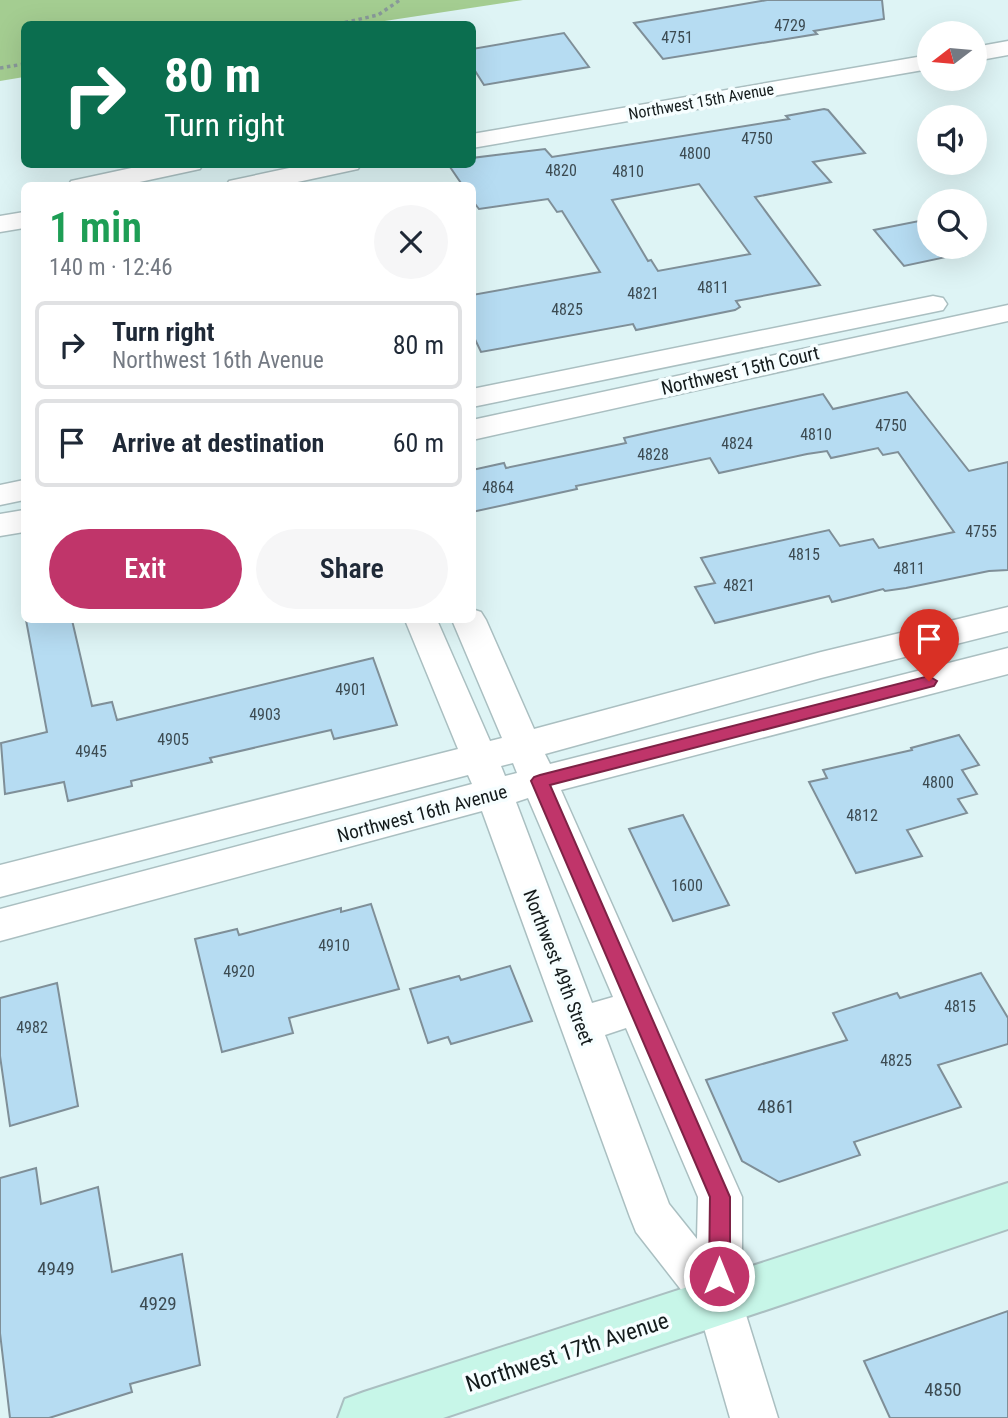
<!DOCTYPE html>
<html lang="en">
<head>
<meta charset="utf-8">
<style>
  body { margin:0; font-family:"Roboto Condensed",sans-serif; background:#f6f6f7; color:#1f2937; height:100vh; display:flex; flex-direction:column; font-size:26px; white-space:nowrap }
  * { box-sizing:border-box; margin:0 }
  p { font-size:23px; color:#747a83 }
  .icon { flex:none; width:38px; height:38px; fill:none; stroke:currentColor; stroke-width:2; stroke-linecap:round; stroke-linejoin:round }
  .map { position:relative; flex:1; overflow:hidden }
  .drawer { position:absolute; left:21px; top:182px; width:455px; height:441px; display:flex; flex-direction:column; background:#fff; border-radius:10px; box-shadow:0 7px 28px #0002 }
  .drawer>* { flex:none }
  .guide { position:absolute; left:21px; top:21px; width:455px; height:147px; border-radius:10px; box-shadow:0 7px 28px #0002; background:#0b6e4f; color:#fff; overflow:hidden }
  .needle { width:46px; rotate:254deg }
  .tools { position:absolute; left:917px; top:21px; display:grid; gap:14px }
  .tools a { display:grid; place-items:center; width:70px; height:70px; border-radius:50%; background:#fff; box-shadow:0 7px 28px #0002; font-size:35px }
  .pin { position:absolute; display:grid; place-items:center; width:60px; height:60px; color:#fff; margin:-72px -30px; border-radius:50% 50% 50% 0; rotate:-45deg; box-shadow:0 0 7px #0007 }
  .pin .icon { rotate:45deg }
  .me { position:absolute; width:77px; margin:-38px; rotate:0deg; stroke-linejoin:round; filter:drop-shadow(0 0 5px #0008) }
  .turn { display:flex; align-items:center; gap:24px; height:147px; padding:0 28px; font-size:32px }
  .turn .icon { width:91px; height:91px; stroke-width:2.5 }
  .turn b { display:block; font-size:49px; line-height:60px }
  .round { display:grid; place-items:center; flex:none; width:74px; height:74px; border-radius:37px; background:#f6f6f7 }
  .head { display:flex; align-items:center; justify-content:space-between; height:119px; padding:0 28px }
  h1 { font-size:42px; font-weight:600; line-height:52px; color:#1e9e55 }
  .action { display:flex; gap:14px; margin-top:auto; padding:14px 28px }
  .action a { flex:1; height:80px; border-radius:42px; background:#c0356a; color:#fff; font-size:28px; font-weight:600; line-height:80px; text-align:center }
  .action a+a { background:#f6f6f7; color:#1f2937 }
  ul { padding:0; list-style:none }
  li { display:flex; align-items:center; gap:21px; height:88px; margin:0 14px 10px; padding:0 14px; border:4px solid #e0e1e3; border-radius:10px }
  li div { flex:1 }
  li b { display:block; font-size:26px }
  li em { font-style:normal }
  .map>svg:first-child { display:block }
</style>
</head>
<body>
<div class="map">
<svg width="1008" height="1418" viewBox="0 0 1008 1418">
  <rect width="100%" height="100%" fill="#def4f5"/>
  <polygon fill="#a4cd91" points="0,0 523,0 365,24 24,24 24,77 0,81"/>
  <g fill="#b6dcf2" stroke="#7f8f98" stroke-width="2" fill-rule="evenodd">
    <polygon points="767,0 882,0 884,19 814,31 817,34 663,59 634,23"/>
    <polygon points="564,33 589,67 484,85 472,66 472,49"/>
    <path d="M824,109L828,110L865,153L813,162L831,182L755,197L820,285L736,301L740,307L735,310L636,330L633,324L481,352L472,333V295L600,272L562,211L557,212L548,199L479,209L472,200V186H463L448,164H472V158L545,149L552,157L789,119L786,116ZM699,184L750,254L658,271L651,260L648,261L612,200Z"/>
    <polygon points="919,221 929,232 929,247 943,247 951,256 904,266 874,230"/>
    <polygon points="907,392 969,471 1008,462 1008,570 989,571 906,588 885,591 883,589 832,602 829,596 715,623 695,587 715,583 701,558 829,530 840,546 873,539 879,548 954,532 898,452 883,455 878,448 831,458 827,451 807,454 719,473 710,458 576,486 577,489 472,512 472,470 504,463 506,468 626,443 624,438 823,394 833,409"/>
    <polygon points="26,620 72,620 92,706 112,702 117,720 373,658 397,725 334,739 331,730 210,758 212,762 131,781 132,786 68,801 64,782 5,794 1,743 47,732"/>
    <polygon points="959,735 979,765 962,770 977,794 958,799 967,813 907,830 922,856 856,873 809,782 827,778 823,770 912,750 911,748"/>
    <polygon points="683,815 729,905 673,921 629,829"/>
    <polygon points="371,904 399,989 289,1018 293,1033 222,1052 195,939 237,929 239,935 341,908 341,912"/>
    <polygon points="510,966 532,1021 451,1044 448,1037 428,1043 410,989 459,976 461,980"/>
    <polygon points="981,973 1008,1018 1008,1044 938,1065 961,1107 854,1142 860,1155 779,1182 742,1161 706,1080 847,1040 833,1013 897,993 900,998"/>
    <polygon points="57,983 78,1106 10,1126 0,1056 0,998"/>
    <polygon points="36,1168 41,1204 98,1187 112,1272 182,1254 200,1365 130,1384 132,1392 49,1418 10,1418 0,1333 0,1178"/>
    <polygon points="1008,1311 1008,1418 890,1418 864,1361"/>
  </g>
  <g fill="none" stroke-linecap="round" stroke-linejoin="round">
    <defs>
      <g id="street">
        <polygon points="1008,41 1008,55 975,61 975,47"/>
        <polygon points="929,55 929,69 472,148 472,134"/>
        <polygon points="150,164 203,164 200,169 121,186 68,186 71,181"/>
        <polygon points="308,164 361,164 358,169 279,186 226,186 229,181"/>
        <polygon points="24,212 24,228 0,232 0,216"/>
        <polygon points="933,296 943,298 947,304 943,310 472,407 472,389"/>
        <polygon points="1008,305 1008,321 472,440 472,420"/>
        <polygon points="24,480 24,500 0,505 0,485"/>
        <polygon points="24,510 24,532 0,536 0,514"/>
        <path d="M1008,607V631L821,678L545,754L550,764L1008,648V674L561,790L742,1197V1302L778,1418H730L700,1314L636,1232L630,1217L482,811L0,941V909L472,784L468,775L0,897V865L458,749L405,620H437L490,741L502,738L452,620H472V609L481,612L486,620L534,729L821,652ZM513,763L517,773L505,776L501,766ZM528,798L613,997L592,1003L516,802ZM626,1028L698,1197L697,1239L669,1204L605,1035Z"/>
      </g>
      <polygon id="secondary" points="1008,1183 1008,1229 443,1418 338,1418 345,1399 364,1392"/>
    </defs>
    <use href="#street" stroke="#aabfc1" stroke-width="3"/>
    <use href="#secondary" stroke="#aabfc1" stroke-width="4"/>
    <g stroke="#89999a" stroke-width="3.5" stroke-dasharray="3.5 3.5" stroke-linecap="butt">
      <polyline points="338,24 378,15 400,0"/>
      <polyline points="0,68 24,64"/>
    </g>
    <use href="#street" fill="#fff" fill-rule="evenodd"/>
    <use href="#secondary" fill="#c7f6e8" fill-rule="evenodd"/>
  </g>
  <polygon fill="#c0356a" stroke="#7d2245" stroke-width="2" points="929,676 937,681 934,686 550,785 730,1197 730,1276 727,1283 719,1286 712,1283 709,1276 710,1197 531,781 534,777 540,775"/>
  <g text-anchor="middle" stroke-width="7" stroke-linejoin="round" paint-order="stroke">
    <g font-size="16" fill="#3c4b52">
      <text x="790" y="31">4729</text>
      <text x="677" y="43">4751</text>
      <text x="757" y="144">4750</text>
      <text x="695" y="159">4800</text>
      <text x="561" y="176">4820</text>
      <text x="628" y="177">4810</text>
      <text x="713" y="293">4811</text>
      <text x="643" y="299">4821</text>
      <text x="567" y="315">4825</text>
      <text x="891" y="431">4750</text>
      <text x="816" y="440">4810</text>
      <text x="737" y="449">4824</text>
      <text x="653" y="460">4828</text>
      <text x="498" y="493">4864</text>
      <text x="981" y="537">4755</text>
      <text x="804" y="560">4815</text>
      <text x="909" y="574">4811</text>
      <text x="739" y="591">4821</text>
      <text x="351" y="695">4901</text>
      <text x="265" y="720">4903</text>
      <text x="173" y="745">4905</text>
      <text x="91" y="757">4945</text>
      <text x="938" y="788">4800</text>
      <text x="862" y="821">4812</text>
      <text x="687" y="891">1600</text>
      <text x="334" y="951">4910</text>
      <text x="239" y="977">4920</text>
      <text x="960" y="1012">4815</text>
      <text x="32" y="1033">4982</text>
      <text x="896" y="1066">4825</text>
    </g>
    <g font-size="16" fill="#141b1c" stroke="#f6feff">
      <text transform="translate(701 101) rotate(-10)" y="6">Northwest 15th Avenue</text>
    </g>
    <g font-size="19" fill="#141b1c" stroke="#f6feff">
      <text transform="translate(740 370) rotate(-13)" y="7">Northwest 15th Court</text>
      <text transform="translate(422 813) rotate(-15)" y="7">Northwest 16th Avenue</text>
      <text transform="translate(559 967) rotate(69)" y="7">Northwest 49th Street</text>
    </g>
    <g font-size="19" fill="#3c4b52">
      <text x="776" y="1113">4861</text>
      <text x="56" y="1275">4949</text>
      <text x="158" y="1310">4929</text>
      <text x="943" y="1396">4850</text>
    </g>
    <g font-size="23" fill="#141b1c" stroke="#f6feff">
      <text transform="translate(567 1352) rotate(-18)" y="8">Northwest 17th Avenue</text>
    </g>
  </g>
</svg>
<div class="tools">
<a><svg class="needle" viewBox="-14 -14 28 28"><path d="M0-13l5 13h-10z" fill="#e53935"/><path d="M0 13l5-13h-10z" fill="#747a83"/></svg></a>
<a><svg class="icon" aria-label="sound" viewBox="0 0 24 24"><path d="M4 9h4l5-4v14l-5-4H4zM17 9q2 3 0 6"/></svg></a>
<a><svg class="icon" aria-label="search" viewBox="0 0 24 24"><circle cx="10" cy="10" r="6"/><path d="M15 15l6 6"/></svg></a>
</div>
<div class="pin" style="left:929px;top:681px;background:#d93025"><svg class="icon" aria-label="arrive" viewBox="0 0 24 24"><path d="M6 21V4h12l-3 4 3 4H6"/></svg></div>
<svg class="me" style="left:719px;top:1276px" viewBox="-20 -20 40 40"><circle r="17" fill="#c0356a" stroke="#fff" stroke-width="3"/><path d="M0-11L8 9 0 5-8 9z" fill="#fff"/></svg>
<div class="guide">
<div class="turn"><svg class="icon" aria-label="right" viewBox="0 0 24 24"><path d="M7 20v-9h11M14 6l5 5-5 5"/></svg><div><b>80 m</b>Turn right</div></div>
</div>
<section class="drawer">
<div class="head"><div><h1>1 min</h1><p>140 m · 12:46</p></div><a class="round"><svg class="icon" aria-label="close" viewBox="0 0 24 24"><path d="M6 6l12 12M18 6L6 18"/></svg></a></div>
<ul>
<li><svg class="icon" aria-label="right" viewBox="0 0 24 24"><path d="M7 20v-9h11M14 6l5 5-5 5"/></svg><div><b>Turn right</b><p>Northwest 16th Avenue</p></div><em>80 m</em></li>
<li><svg class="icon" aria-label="arrive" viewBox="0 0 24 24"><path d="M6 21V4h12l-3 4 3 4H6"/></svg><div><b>Arrive at destination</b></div><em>60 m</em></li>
</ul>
<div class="action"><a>Exit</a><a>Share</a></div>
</section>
</div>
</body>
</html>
